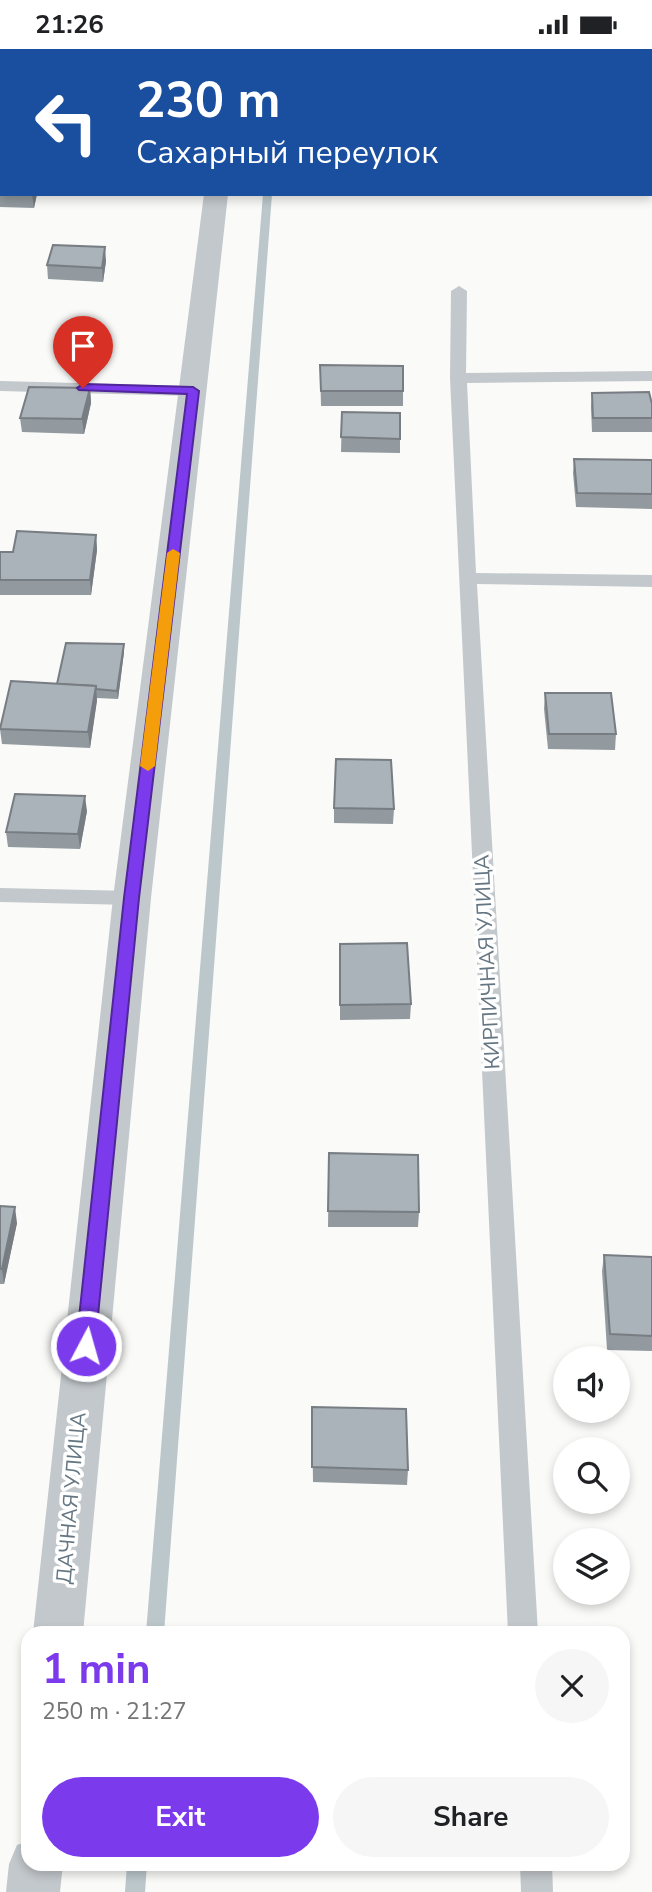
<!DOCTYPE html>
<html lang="en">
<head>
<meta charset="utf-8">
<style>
  body { margin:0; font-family:"Nunito Sans",sans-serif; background:#f6f6f6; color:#202124; height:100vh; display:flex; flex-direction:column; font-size:26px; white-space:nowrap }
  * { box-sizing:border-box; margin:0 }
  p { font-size:23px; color:#757577 }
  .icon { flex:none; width:38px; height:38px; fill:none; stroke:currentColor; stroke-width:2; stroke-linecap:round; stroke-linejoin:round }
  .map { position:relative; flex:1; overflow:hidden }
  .details { position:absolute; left:21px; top:1577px; width:609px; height:245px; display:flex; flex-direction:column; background:#fff; border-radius:21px; box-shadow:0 4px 10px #0003 }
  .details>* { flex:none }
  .hud { position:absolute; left:0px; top:0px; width:653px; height:147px; box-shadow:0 4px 10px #0003; background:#1a4fa0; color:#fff; overflow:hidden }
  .controls { position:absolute; left:553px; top:1297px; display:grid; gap:14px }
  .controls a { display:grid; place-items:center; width:77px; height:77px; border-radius:50%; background:#fff; box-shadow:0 4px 10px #0003; font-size:35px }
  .pin { position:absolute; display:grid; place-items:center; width:60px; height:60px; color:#fff; margin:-72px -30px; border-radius:50% 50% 50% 0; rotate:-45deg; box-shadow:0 0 7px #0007 }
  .pin .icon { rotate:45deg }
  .me { position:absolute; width:77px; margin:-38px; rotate:6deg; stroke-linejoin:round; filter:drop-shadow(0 0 5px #0008) }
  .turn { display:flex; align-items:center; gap:24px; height:147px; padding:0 21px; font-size:32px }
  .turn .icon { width:91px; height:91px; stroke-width:2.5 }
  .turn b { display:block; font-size:49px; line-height:60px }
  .round { display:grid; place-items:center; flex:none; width:74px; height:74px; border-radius:37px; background:#f6f6f6 }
  .overview { display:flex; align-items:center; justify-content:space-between; height:119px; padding:0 21px }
  h1 { font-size:42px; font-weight:700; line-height:52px; color:#7c3aed }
  .action { display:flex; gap:14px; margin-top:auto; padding:14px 21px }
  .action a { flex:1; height:80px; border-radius:42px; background:#7c3aed; color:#fff; font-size:28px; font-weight:700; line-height:80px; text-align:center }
  .action a+a { background:#f6f6f6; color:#202124 }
  .status { display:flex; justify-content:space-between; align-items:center; height:49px; padding:0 35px; background:#fff; direction:ltr }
  .status svg { height:19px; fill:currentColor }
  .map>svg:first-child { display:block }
</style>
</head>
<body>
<div class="status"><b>21:26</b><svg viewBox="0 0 49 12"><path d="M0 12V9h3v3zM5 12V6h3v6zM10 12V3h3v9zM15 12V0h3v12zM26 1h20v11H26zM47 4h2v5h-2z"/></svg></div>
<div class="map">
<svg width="652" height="1843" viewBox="0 0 652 1843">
  <rect width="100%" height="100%" fill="#fafaf8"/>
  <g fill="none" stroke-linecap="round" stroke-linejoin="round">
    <g fill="#bbc7cb" fill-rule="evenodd">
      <rect x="276" y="0" width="8" height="2"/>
      <rect x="651" y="100" width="1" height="6"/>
      <polygon points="263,145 272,145 164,1584 146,1584"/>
      <polygon points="127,1815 147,1815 145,1843 125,1843"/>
    </g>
    <g fill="#c3c8cc" fill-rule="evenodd">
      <rect x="21" y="0" width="14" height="2"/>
      <rect x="0" y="95" width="2" height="8"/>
      <polygon points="459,237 467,242 466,324 652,322 652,332 467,334 476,524 652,526 652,538 477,535 538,1584 508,1584 450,329 451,242"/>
      <polygon points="0,332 193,337 201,342 193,347 0,342"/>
      <polygon points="0,839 132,842 140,844 143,849 140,854 132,856 0,853"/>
      <polygon points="520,1815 552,1815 553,1843 521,1843"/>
    </g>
    <g fill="#c3c8cc" fill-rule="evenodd">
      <rect x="223" y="0" width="22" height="2"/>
      <polygon points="204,145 228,145 151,849 83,1584 33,1584 113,849"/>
      <polygon points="28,1792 28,1815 63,1815 60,1843 6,1843 9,1815 17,1796"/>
    </g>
  </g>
  <g fill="#929a9f">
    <polygon points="0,124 37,145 34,159 0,158"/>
    <polygon points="106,212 103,233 48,230 47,216"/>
    <polygon points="320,316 403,342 403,357 321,357"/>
    <polygon points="90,339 91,354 84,385 22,383 20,369"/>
    <polygon points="592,344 652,355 652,383 592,383 591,358"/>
    <polygon points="342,363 400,364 400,404 341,403"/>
    <polygon points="574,410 652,411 652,460 576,458 573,424"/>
    <polygon points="96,486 97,501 91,546 0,546 0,503 13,503"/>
    <polygon points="124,603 118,650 97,649 90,699 2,695 0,680 57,635"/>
    <polygon points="545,644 616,685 615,701 548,700 544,660"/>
    <polygon points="334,759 394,760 393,775 334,774"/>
    <polygon points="87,762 80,800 8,798 6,783"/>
    <polygon points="340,895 411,955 410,970 340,971"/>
    <polygon points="329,1104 419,1163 418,1178 328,1178"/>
    <polygon points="0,1157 17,1174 4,1235 0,1235"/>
    <polygon points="604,1206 652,1208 652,1302 607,1301 602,1222"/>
    <polygon points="312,1358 408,1421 407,1436 313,1433"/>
  </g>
  <g fill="#777d82">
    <polygon points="32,145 37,145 34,159 32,146"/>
    <polygon points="105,198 106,212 103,233 102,219"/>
    <polygon points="90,339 91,354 84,385 82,370"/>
    <polygon points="96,486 97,501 91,546 90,531"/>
    <polygon points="124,595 124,603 118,650 117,642"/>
    <polygon points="96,637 97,652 90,699 88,683"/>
    <polygon points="85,747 87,762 80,800 78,785"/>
    <polygon points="15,1158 17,1174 4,1235 2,1220"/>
  </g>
  <g fill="#aab3b9" stroke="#777d82" stroke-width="2">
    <rect x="0" y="124" width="2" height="21"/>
    <polygon points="53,196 105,198 102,219 47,216"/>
    <polygon points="320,316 403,317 403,342 321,342"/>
    <polygon points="29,338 90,339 82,370 20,369"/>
    <polygon points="649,343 652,355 652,369 593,369 592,344"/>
    <polygon points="342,363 400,364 400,390 341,388"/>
    <polygon points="574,410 652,411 652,445 577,444"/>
    <polygon points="17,482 96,486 90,531 0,531 0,503 13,503"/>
    <polygon points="66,594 124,595 117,642 96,640 96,637 57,635"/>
    <polygon points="11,632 96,637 88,683 0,680"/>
    <polygon points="545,644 611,644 616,685 549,685"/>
    <polygon points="336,710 391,711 394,760 334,759"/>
    <polygon points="15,745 85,747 78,785 6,783"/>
    <polygon points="407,894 411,955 340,956 340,895"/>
    <polygon points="329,1104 418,1106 419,1163 328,1162"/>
    <polygon points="0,1157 15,1158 2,1220 0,1220"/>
    <polygon points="604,1206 652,1208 652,1287 610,1285"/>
    <polygon points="312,1358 406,1360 408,1421 312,1418"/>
  </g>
  <polygon fill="#7c3aed" stroke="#51269a" stroke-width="2" points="83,335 193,338 199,342 139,849 95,1297 92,1302 86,1305 79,1302 76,1297 124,849 187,345 79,341 77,339"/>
  <polygon fill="#f59e0b" points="173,500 180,504 155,717 148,722 140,717 167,504"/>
  <g text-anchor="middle" stroke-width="7" stroke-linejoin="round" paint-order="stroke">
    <g font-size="21" fill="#657683" stroke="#fff">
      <text transform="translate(487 913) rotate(-93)" y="7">КИРПИЧНАЯ УЛИЦА</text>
      <text transform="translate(71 1449) rotate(-85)" y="7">ДАЧНАЯ УЛИЦА</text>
    </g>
  </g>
</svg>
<div class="controls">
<a><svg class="icon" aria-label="sound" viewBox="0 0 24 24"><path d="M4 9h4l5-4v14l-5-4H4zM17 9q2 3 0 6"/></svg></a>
<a><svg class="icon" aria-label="search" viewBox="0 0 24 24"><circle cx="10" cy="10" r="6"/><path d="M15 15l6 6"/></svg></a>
<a><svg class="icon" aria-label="layers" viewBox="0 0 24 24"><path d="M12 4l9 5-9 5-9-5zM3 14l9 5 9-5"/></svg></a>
</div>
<div class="pin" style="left:83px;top:339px;background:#d93025"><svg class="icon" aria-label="arrive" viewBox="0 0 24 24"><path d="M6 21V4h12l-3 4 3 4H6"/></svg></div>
<svg class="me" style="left:86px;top:1297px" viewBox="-20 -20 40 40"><circle r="17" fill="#7c3aed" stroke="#fff" stroke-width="3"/><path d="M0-11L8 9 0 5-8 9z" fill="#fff"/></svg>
<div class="hud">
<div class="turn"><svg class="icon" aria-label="left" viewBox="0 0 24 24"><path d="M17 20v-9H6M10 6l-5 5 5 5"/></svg><div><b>230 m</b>Сахарный переулок</div></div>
</div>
<section class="details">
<div class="overview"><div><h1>1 min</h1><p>250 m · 21:27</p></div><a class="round"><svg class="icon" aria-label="close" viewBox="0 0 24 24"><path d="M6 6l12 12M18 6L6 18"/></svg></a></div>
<div class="action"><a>Exit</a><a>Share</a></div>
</section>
</div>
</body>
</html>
